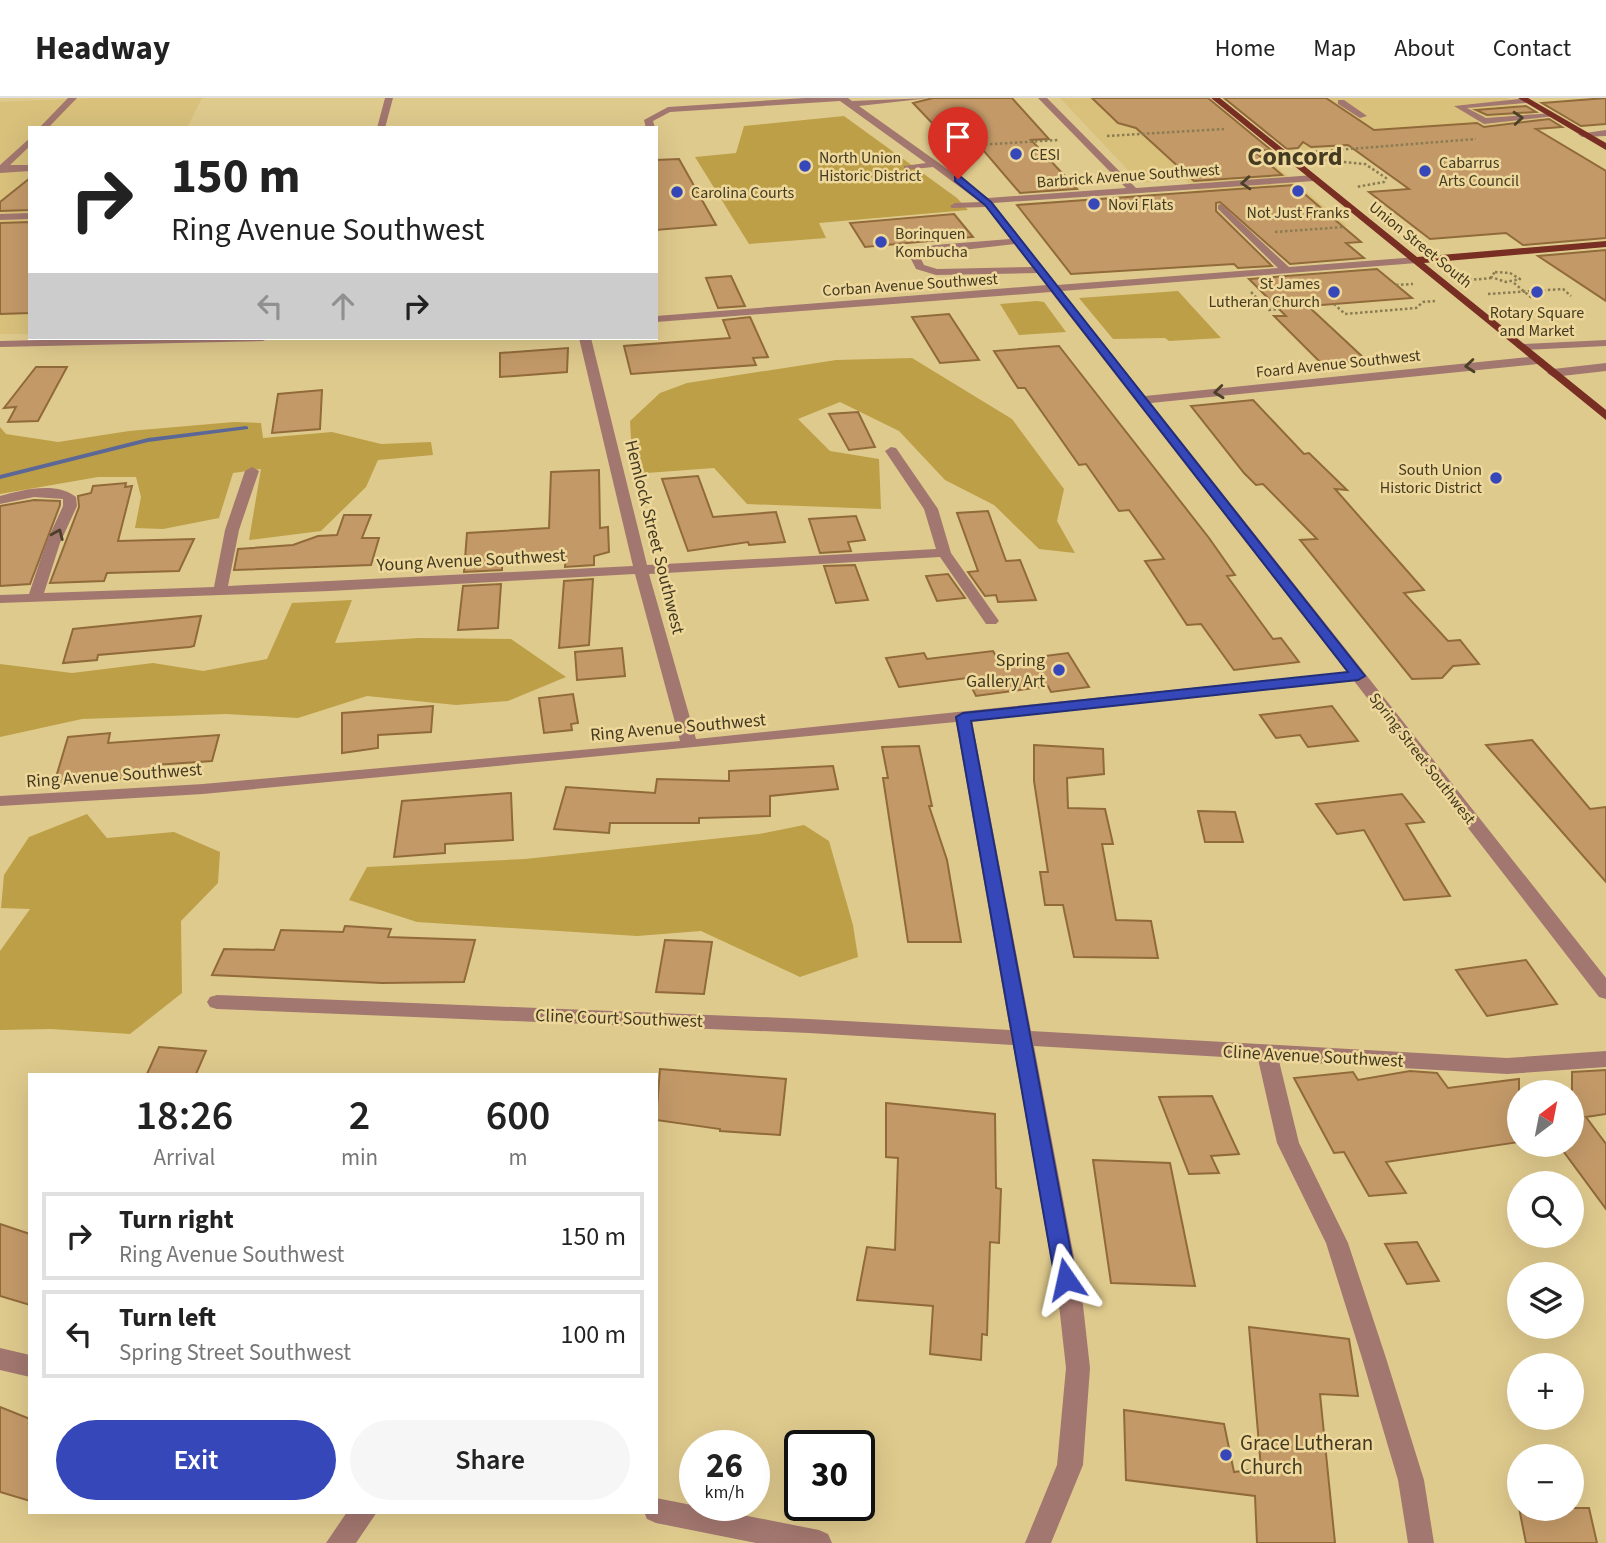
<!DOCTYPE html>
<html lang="en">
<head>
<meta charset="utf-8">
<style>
  body { margin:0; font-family:"Source Sans 3",sans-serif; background:#f6f6f6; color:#222; height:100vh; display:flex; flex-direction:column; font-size:26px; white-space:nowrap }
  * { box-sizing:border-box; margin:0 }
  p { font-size:23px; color:#767676 }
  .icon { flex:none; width:38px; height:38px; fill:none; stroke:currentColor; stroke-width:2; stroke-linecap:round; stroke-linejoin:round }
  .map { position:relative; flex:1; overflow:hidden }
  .panel { position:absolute; left:28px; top:975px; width:630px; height:441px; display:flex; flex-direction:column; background:#fff; border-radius:0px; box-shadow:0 7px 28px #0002 }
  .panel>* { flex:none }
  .guide { position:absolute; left:28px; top:28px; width:630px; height:214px; border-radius:0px; box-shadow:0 7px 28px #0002; background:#fff; color:#222; overflow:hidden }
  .needle { width:46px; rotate:32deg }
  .buttons { position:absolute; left:1507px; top:982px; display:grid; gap:14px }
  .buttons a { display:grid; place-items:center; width:77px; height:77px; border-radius:50%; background:#fff; box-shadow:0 7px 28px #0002; font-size:35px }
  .speed { position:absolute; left:679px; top:1332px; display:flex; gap:14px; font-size:35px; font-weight:700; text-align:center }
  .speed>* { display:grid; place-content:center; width:91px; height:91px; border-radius:50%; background:#fff; box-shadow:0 7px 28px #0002; line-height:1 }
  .speed small { font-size:18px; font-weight:400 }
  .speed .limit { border:4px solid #111; border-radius:10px; background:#fff; color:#111 }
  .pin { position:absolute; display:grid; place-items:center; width:60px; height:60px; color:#fff; margin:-72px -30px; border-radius:50% 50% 50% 0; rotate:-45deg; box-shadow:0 0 7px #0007 }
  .pin .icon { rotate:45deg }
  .me { position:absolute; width:77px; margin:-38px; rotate:349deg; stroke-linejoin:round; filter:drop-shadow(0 0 5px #0008) }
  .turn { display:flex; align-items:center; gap:24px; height:147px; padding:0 28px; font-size:32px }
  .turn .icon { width:91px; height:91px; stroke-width:2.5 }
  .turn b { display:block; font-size:49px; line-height:60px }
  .lanes { display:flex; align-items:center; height:66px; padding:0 28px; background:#0003; justify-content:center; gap:35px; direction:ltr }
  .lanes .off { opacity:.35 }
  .eta { display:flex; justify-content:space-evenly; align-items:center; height:119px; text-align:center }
  .eta b { font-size:42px; font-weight:600; line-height:49px }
  .action { display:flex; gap:14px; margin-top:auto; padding:14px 28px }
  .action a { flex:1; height:80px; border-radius:42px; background:#3547b9; color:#fff; font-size:28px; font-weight:600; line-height:80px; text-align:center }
  .action a+a { background:#f6f6f6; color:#222 }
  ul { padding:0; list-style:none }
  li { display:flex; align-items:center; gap:21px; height:88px; margin:0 14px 10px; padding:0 14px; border:4px solid #e0e0e0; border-radius:0px }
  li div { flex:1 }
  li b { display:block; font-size:26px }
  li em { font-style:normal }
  header { display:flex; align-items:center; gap:42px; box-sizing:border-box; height:98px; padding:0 35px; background:#fff; border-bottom:2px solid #e0e0e0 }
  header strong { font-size:33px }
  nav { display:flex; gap:38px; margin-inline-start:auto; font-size:24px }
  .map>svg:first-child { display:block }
</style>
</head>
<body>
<header>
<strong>Headway</strong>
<nav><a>Home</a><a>Map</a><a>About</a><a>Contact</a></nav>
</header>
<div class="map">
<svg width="1606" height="1445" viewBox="0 0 1606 1445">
  <rect width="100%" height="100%" fill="#dfca8d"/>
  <g fill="#d9c17c">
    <polygon points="92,0 202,0 187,30 30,30 30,236 0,236 0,4"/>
    <polygon points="1060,0 1194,0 1348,128 1241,135 1185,82 1140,85"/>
    <polygon points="1230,0 1507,0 1555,29 1303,52"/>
  </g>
  <g fill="#bc9f46">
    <polygon points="844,18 957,100 968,112 819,125 826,140 749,146 695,59 736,55 744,28"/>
    <polygon points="1178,193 1221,240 1169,243 1165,240 1113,241 1079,200"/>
    <polygon points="1037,203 1044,204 1066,234 1019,237 1000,206"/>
    <polygon points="912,260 1012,321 1064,391 1057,423 1075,455 1039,451 994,407 945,382 899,333 840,304 798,321 830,353 879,361 881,411 747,406 714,370 633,376 630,323 660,295 687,285 836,262"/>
    <polygon points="234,324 261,325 263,340 332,334 381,346 431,344 433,357 378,362 366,389 321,433 249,442 261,371 233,375 219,420 163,431 135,430 141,399 136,379 98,379 0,396 0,329 6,336 58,344 129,333"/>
    <polygon points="352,502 335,545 419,540 511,541 566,579 508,603 456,607 367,598 298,620 226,616 82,621 0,639 0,566 72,575 153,565 203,573 267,561 292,505"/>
    <polygon points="87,716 107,740 174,734 220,754 218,785 181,823 182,895 130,936 51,931 0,932 0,853 30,811 1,810 4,777 29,739"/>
    <polygon points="804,727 829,743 853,827 858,859 800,879 701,833 637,838 417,824 349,802 367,769 525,761 759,736"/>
  </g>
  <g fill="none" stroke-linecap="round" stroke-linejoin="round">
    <polygon fill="#5a6797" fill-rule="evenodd" points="246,328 248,329 248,331 148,344 0,381 0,377 148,340"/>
  </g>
  <g fill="#c39968" stroke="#916a3a" stroke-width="2">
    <polygon points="933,0 1012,0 1049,41 1031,42 1077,91 1020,95 978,46 953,47 913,5"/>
    <polygon points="1092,0 1208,0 1271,52 1254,53 1282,77 1194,83 1136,30 1118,25"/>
    <polygon points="1224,0 1326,0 1374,32 1477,25 1484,29 1549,21 1562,29 1536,31 1606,73 1606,140 1523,147 1506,135 1430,141 1369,94 1409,91 1348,47 1311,49 1303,44 1298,50 1287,51"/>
    <polygon points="1606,0 1606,26 1581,28 1542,5"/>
    <polygon points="1526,8 1536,14 1487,17 1476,12"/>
    <polygon points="679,61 716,127 656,132 656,62"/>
    <polygon points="30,80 30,112 0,113 0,104"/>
    <polygon points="1294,87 1361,144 1346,145 1364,160 1290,166 1220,104 1216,105 1216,113 1272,168 1238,170 1234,166 1071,176 1017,107"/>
    <polygon points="954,116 973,139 865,149 850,125"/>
    <polygon points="30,124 30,215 0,216 0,125"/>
    <polygon points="1606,152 1606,203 1538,158"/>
    <polygon points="1377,171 1412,200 1308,208 1366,262 1322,266 1274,218 1286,218 1249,181"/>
    <polygon points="731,178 745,208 718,210 706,180"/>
    <polygon points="949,216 979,262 940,265 912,219"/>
    <polygon points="750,219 768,259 753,260 756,267 631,276 624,248 730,240 723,222"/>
    <polygon points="1059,248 1209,440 1235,477 1227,478 1273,541 1281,540 1299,564 1234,572 1201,526 1187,527 1145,463 1164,461 1129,412 1119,413 1086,366 1079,367 1025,290 1018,290 994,253"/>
    <polygon points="568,250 567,274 500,279 500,255"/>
    <polygon points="36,269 67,269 38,323 8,324 16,309 4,310"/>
    <polygon points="322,292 320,331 272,335 278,296"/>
    <polygon points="1253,302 1304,356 1309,355 1347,392 1335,391 1424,492 1404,495 1448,543 1460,542 1479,566 1453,568 1442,580 1412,581 1300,442 1317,441 1263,386 1256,387 1244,375 1191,308"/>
    <polygon points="858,314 875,349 849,352 829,316"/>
    <polygon points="599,372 600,430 608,429 609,454 594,458 594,467 565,469 566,456 502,459 502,472 464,474 467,435 549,430 551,374"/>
    <polygon points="698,378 713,419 776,414 785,444 749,447 748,444 688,453 662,381"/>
    <polygon points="126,385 125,389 132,388 118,443 194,441 179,473 107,475 104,483 50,485 79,409 78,398 91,395 93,388"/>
    <polygon points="34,402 60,403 60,407 30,486 0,488 0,408"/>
    <polygon points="988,413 1006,463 1020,462 1036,502 998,504 996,497 985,498 968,474 978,473 957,415"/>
    <polygon points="344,417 371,417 362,440 379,440 371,467 234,472 238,451 293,447 318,438 337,437"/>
    <polygon points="856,418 865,442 848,444 851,453 820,455 809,421"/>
    <polygon points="855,467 868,502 836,505 824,468"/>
    <polygon points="948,476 965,500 937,503 926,478"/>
    <polygon points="593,481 589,547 559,550 564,483"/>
    <polygon points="501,486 498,530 458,532 463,488"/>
    <polygon points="201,518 194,548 190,549 98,557 97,562 63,565 73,531"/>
    <polygon points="622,550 625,578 577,582 575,554"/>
    <polygon points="993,553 999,564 1068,555 1089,589 1051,594 1048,588 976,598 967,580 899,589 886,560 924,555 927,561"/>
    <polygon points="573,596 578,625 571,626 572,632 544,635 539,600"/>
    <polygon points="433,608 431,634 378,637 378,650 342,655 342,615"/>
    <polygon points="1332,608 1358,643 1308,649 1300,637 1276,640 1260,617"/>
    <polygon points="110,635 108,645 219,637 212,663 155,667 152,678 54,686 68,639"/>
    <polygon points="1532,642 1590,711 1606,709 1606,784 1486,647"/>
    <polygon points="1034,647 1103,651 1104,676 1067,680 1068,710 1105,711 1113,746 1102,746 1116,822 1151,823 1158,860 1074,859 1063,807 1045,807 1040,774 1048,774 1034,683"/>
    <polygon points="919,648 932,708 929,708 947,762 961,844 908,844 883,680 888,680 882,649"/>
    <polygon points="833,668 838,691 770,698 770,718 699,720 699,725 610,725 609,735 554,731 566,689 655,695 657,681 729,683 729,673"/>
    <polygon points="511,695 513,742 445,746 445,755 394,759 402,703"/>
    <polygon points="1402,696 1424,724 1406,726 1450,798 1404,802 1364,732 1337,736 1316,706"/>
    <polygon points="1198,713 1235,714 1243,744 1205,744"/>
    <polygon points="345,828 391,831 388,839 475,842 464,884 382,885 212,877 224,851 274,852 281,832 343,834"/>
    <polygon points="665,842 712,844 704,896 656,894"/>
    <polygon points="1526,862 1557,906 1487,918 1456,872"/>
    <polygon points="159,949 206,953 196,976 147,976"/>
    <polygon points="660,971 786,981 780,1037 720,1033 720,1031 656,1022"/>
    <polygon points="1606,972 1606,1016 1586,1019 1606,1046 1606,1111 1558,1046 1572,1046 1572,974"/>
    <polygon points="1410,973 1437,975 1448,990 1519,981 1519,1044 1386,1064 1406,1095 1369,1098 1344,1054 1334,1055 1294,980 1353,974 1358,982"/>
    <polygon points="1212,998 1239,1056 1211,1058 1219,1075 1189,1076 1159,999"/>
    <polygon points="886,1005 995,1016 996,1090 1001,1091 999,1145 990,1144 987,1237 982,1236 981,1262 930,1256 933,1208 857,1202 867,1149 895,1152 898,1060 886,1059"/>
    <polygon points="1093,1062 1170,1065 1195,1188 1111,1185"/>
    <polygon points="0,1126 30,1136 30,1207 0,1198"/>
    <polygon points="1417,1144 1439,1183 1407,1186 1385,1146"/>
    <polygon points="1249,1229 1349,1241 1358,1298 1320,1296 1335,1445 1257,1445 1255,1398 1126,1382 1124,1312 1224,1326 1234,1374 1261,1370"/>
    <polygon points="0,1309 30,1321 30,1403 0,1394"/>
    <polygon points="1519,1410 1589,1410 1597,1445 1526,1445"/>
  </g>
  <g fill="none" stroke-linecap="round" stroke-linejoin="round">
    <g stroke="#8a7c52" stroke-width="2.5" stroke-dasharray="2.5 2.5" stroke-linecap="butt">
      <polyline points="1107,38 1224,31"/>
      <polyline points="945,49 1058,42"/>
      <polyline points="1311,54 1476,41"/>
      <polyline points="1324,62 1365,66 1386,80 1384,84 1356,89"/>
      <polyline points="1275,134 1344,129"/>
      <polygon points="1495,174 1510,175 1520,181 1506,184 1491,179"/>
      <polyline points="1469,182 1492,180"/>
      <polyline points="1514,185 1533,201"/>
      <polyline points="1396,187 1413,186"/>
      <polyline points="1251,194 1269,212 1280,211"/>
      <polyline points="1488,196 1563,191 1571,198"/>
      <polyline points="1334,206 1345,216 1416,210 1423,204 1435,203"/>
    </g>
    <g fill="#a2776f" fill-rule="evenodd">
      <polygon points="68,0 77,0 48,30 39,30"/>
      <polygon points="385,0 393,0 385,30 377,30"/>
      <path d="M805,0H848L852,3L930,0L859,8L988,100L1126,90L1038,0H1047L1136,90L1314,77L1319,80L1314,83L993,105L1057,187L1278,170L1218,111V107L1221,106L1289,169L1417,159L1422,162L1417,165L1062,193L1145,298L1538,258L1544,262L1538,266L1151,305L1606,880V901L1599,899L1354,583L972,623L1031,933L1507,960L1606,953V969L1507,976L1279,963L1299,1045L1348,1145L1386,1260L1424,1382L1434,1445H1408L1398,1382L1362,1260L1326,1145L1277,1045L1258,961L1034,948L1083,1207L1090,1270L1083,1367L1051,1445H1025L1057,1367L1066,1270L1059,1207L1013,947L809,935L217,911L210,909L207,904L210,899L217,897L809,921L1010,932L956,624L203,696L0,708V698L203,686L680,643L635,476L330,493L0,505V497L29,496L46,445L63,408V401L34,399L0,406V398C22,392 56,383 76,399L77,408L60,445L44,495L214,489L225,432L245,373L252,369L259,373L239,432L228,488L633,468L579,240H591L647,467L936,451L924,411L885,353L891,349L896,350L938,411L951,455L999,523L996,526H986L940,459L649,476L696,641L1347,574L1051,194L656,224V218L1047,187L1037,175L936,177L916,171L908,155L909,153L935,147L1010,141L986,109L952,110L950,108L955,105L980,104L933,69L904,72V68L926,65L840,3L670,14L653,23L655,30H646L644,22L668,9ZM1015,146L1032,169L937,171L924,167L919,157Z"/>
      <polygon points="1528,0 1530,2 1526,5 1467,10 1486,20 1552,15 1556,18 1484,26 1454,8"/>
      <polygon points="1338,2 1344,2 1367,18 1360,20 1338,6"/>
      <polygon points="1606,32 1606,38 1582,39 1578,36"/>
      <polygon points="30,40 30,48 10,67 30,67 30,73 0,75 0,67"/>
      <polygon points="30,115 30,121 0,122 0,116"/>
      <polygon points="123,240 269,240 263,243 0,249 0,243"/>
      <polygon points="1606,242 1606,248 1522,252 1516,249 1522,246"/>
      <polygon points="1606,265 1606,273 1553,279 1547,275 1553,271"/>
      <polygon points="0,1250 30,1257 30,1279 0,1272"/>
      <polygon points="656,1400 819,1432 828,1436 832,1445 756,1445 656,1425 647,1421 644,1414 656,1414"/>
      <polygon points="347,1414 377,1414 356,1445 326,1445"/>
    </g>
    <g fill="#782e23" fill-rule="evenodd">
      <polygon points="1211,0 1220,0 1417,159 1606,143 1606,149 1424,165 1606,312 1606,322"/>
      <polygon points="1518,0 1528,0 1606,45 1606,52"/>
    </g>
  </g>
  <defs><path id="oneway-chevron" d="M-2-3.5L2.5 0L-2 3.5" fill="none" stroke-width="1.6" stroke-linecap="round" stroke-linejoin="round" transform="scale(1.75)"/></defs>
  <g stroke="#4c4029">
    <use href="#oneway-chevron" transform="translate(1518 20) rotate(-5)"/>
    <use href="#oneway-chevron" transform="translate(1246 85) rotate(176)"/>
    <use href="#oneway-chevron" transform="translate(1470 268) rotate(175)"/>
    <use href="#oneway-chevron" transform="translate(1219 294) rotate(174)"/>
    <use href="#oneway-chevron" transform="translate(58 436) rotate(-67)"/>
  </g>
  <polygon fill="#3547b9" stroke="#222e78" stroke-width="2" points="955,79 961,79 991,104 1365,578 1358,582 971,623 1076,1181 1073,1187 1066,1190 1058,1187 1055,1181 956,619 963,615 1348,574 985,107 955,83"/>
  <g fill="#3547b9" stroke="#edd79a" stroke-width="2.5">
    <circle cx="1016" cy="56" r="7"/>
    <circle cx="805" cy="68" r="7"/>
    <circle cx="1425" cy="73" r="7"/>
    <circle cx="1298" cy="93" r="7"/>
    <circle cx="677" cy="94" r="7"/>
    <circle cx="1094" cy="106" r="7"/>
    <circle cx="881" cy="144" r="7"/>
    <circle cx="1334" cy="194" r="7"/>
    <circle cx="1537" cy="194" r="7"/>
    <circle cx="1496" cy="380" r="7"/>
    <circle cx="1059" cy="572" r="7"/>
    <circle cx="1226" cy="1357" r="7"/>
  </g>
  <g text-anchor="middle" stroke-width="5" stroke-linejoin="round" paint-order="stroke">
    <g font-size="16" fill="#433a21" stroke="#edd79a" text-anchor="start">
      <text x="1030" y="62">CESI</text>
      <text x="819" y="65">North Union<tspan x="819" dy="18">Historic District</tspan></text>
      <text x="1439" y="70">Cabarrus<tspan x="1439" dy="18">Arts Council</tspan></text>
      <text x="691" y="100">Carolina Courts</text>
      <text x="1108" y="112">Novi Flats</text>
      <text x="1298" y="120" text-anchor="middle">Not Just Franks</text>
      <text x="895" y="141">Borinquen<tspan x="895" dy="18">Kombucha</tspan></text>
      <text x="1320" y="191" text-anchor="end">St James<tspan x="1320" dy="18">Lutheran Church</tspan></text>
      <text x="1537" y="220" text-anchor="middle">Rotary Square<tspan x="1537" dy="18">and Market</tspan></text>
      <text x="1482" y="377" text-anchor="end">South Union<tspan x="1482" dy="18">Historic District</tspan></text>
    </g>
    <g font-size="16" fill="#433a21" stroke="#edd79a">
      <text transform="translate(1128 77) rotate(-4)" y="6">Barbrick Avenue Southwest</text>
      <text transform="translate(1421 146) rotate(39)" y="6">Union Street South</text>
      <text transform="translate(910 186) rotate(-4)" y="6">Corban Avenue Southwest</text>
      <text transform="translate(1338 265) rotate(-6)" y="6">Foard Avenue Southwest</text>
      <text transform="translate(1423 660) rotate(52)" y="6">Spring Street Southwest</text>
    </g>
    <g font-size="18" fill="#433a21" stroke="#edd79a">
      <text transform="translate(655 439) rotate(76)" y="6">Hemlock Street Southwest</text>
      <text transform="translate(471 462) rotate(-3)" y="6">Young Avenue Southwest</text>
      <text transform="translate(678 629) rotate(-5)" y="6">Ring Avenue Southwest</text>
      <text transform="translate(114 677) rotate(-4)" y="6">Ring Avenue Southwest</text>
      <text transform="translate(619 920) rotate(2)" y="6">Cline Court Southwest</text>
      <text transform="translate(1313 958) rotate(3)" y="6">Cline Avenue Southwest</text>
    </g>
    <g font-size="18" fill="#433a21" stroke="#edd79a" text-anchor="end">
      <text x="1045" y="568">Spring<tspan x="1045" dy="21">Gallery Art</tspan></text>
    </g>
    <g font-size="21" fill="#433a21" stroke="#edd79a" text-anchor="start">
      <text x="1240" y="1352">Grace Lutheran<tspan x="1240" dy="24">Church</tspan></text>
    </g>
    <g font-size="26" font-weight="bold" fill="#433a21" stroke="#edd79a">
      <text x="1295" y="67">Concord</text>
    </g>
  </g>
</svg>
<div class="buttons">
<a><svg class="needle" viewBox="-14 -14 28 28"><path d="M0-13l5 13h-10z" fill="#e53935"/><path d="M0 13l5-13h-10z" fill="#767676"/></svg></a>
<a><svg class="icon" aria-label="search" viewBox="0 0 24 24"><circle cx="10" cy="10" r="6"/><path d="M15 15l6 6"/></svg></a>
<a><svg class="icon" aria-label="layers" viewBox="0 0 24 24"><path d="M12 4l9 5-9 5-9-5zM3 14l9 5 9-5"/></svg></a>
<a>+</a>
<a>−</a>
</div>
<div class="speed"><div>26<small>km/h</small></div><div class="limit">30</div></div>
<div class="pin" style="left:958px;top:81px;background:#d93025"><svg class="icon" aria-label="arrive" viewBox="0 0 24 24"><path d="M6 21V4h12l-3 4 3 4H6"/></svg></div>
<svg class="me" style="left:1066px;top:1181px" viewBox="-20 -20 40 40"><path d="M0-17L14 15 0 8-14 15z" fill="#3547b9" stroke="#fff" stroke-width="4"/></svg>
<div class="guide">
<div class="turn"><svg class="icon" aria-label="right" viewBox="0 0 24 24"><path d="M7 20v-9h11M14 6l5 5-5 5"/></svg><div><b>150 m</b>Ring Avenue Southwest</div></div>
<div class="lanes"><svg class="icon off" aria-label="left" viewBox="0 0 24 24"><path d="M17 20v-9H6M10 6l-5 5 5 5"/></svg><svg class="icon off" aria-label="ahead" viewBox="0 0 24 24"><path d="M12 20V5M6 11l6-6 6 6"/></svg><svg class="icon" aria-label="right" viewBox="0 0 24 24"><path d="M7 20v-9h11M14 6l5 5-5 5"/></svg></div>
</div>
<section class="panel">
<div class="eta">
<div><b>18:26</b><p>Arrival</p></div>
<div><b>2</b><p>min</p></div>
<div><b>600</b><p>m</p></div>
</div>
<ul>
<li><svg class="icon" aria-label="right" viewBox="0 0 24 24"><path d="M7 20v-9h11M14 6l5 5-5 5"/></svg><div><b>Turn right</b><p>Ring Avenue Southwest</p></div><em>150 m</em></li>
<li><svg class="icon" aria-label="left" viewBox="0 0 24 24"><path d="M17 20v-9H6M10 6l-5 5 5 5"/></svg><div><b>Turn left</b><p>Spring Street Southwest</p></div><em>100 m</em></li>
</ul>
<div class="action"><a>Exit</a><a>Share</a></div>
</section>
</div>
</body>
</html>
